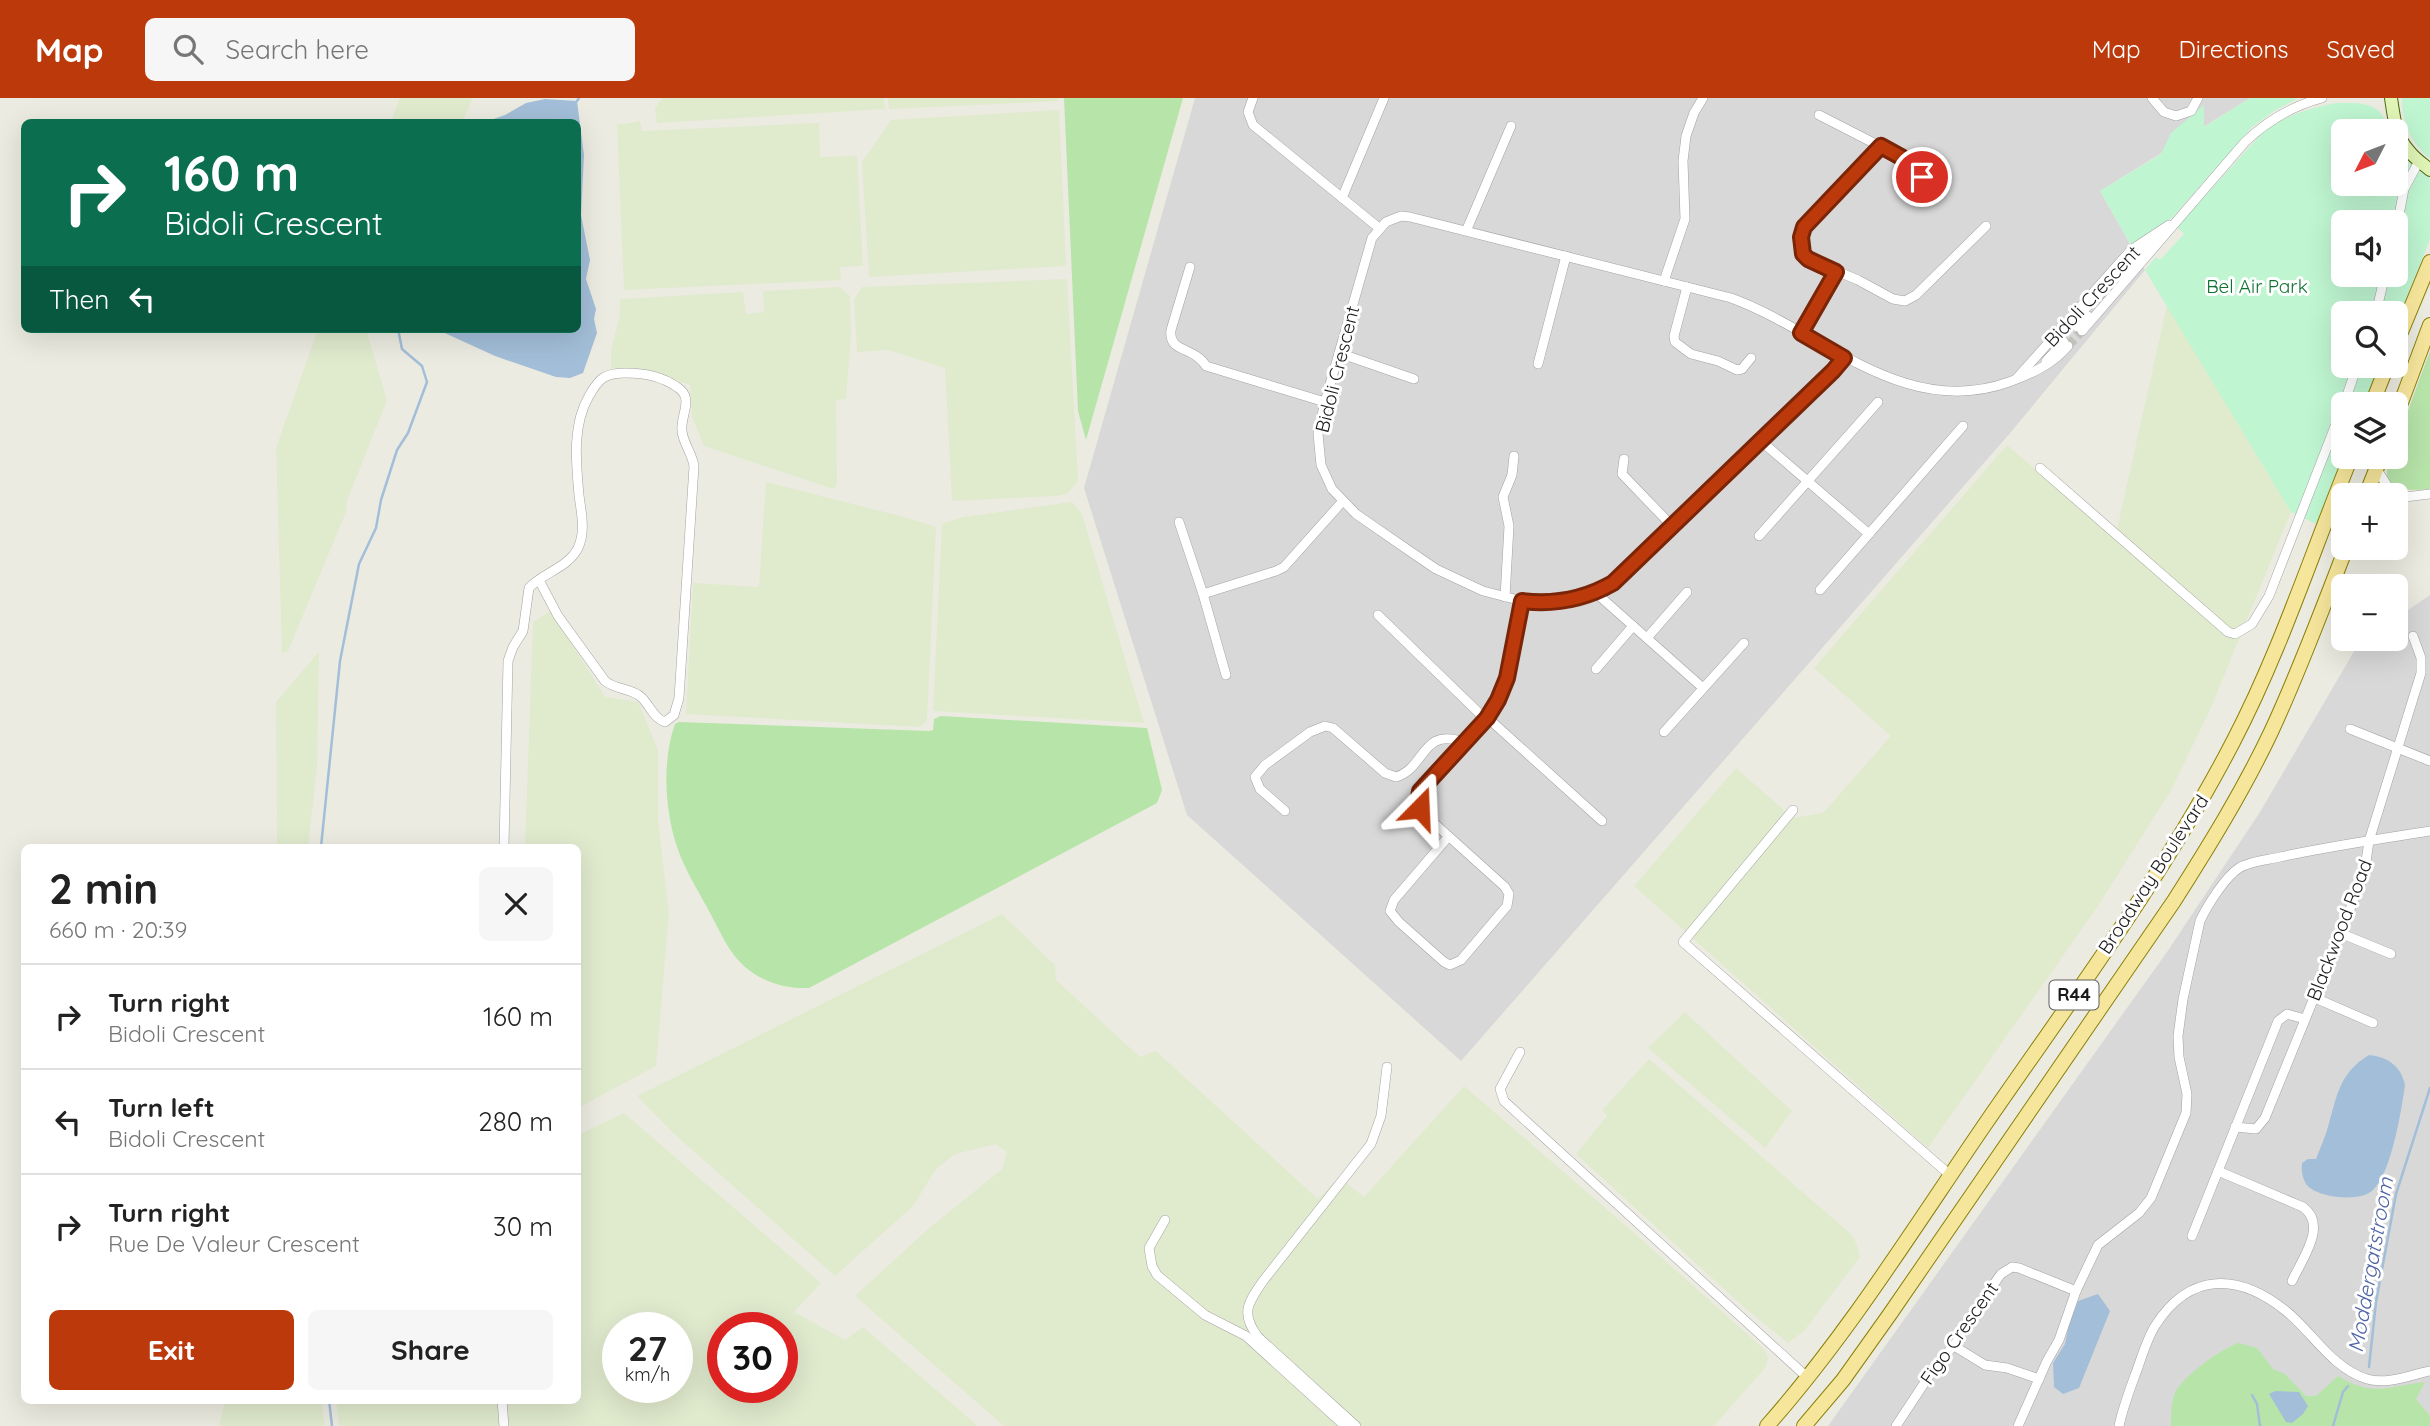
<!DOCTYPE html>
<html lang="en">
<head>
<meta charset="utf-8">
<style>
  body { margin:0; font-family:Quicksand,sans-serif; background:#f6f6f6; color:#222; height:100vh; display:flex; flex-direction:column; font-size:26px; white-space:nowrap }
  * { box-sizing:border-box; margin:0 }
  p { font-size:23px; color:#767676 }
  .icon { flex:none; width:38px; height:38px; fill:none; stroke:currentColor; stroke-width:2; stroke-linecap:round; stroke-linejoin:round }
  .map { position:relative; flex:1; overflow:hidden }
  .panel { position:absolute; left:21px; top:746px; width:560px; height:560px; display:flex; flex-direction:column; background:#fff; border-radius:10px; box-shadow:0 7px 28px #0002 }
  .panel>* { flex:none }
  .hud { position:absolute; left:21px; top:21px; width:560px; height:214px; border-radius:10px; box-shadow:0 7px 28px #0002; background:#0b6e4f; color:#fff; overflow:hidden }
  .needle { width:46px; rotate:228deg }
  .tools { position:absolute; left:2331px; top:21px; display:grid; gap:14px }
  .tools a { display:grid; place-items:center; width:77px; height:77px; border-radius:10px; background:#fff; box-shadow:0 7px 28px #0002; font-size:35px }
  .speed { position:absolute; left:602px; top:1214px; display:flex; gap:14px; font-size:35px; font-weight:700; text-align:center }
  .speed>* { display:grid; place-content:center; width:91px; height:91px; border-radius:50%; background:#fff; box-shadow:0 7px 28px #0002; line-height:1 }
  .speed small { font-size:18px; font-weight:400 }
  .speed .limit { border:10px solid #d22; background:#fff; color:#111 }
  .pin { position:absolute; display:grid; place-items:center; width:60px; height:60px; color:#fff; margin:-30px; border:4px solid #fff; border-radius:50%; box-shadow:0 2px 7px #0007 }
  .me { position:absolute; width:77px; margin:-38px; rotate:21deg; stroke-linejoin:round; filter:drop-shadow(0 0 5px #0008) }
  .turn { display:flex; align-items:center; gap:24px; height:147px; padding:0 28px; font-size:32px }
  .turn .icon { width:91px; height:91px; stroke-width:2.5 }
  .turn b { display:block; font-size:49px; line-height:60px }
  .then { display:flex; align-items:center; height:66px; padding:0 28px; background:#0003; gap:14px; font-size:26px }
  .round { display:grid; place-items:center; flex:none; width:74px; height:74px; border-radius:10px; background:#f6f6f6 }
  .overview { display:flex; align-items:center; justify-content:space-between; height:119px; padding:0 28px }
  h1 { font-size:42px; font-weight:700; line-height:52px }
  .cta { display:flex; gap:14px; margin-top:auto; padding:14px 28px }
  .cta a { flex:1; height:80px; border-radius:10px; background:#bb390b; color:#fff; font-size:28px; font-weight:700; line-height:80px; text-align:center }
  .cta a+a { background:#f6f6f6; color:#222 }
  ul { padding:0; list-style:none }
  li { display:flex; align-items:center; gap:21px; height:105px; padding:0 28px; border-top:2px solid #e0e0e0 }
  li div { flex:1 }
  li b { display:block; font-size:26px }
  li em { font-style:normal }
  header { display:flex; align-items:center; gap:42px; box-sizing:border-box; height:98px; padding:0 35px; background:#bb390b; color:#fff }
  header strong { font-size:33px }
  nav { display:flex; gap:38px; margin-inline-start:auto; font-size:24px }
  .search { width:490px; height:63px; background:#f6f6f6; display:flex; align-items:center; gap:18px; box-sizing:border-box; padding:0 24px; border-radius:10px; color:#767676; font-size:26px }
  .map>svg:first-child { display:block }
</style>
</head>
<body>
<header>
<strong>Map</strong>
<div class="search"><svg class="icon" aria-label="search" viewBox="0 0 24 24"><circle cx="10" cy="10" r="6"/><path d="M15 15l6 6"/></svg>Search here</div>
<nav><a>Map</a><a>Directions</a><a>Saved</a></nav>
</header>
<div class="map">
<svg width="2430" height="1328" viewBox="0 0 2430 1328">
  <rect width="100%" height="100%" fill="#ecebe1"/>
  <g fill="#d9d8d8">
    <polygon points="1195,0 2250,0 2100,93 2145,172 2011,334 1461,963 1187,717 1084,390"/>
    <polygon points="2430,497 2430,1328 1828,1328 2167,854 2260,714 2359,545 2365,541 2396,541 2396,520"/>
  </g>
  <g fill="#e0eacd" fill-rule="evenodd">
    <polygon points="400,0 473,0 462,24 391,24"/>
    <polygon points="663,0 884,0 885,11 657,25 655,10"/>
    <polygon points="888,0 1058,0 1058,3 889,11"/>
    <polygon points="1059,12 1066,168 869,179 862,64 891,22"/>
    <polygon points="640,23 642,33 819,25 820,59 857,58 863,168 840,169 841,182 624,192 617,27"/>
    <polygon points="1067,181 1078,383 1067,396 1055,398 952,403 945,270 888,252 857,254 854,202 862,189"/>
    <polygon points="840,189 850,198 851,238 846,301 836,302 837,388 833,391 704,348 692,319 690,287 662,278 611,270 611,251 620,218 620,201 743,194 746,216 764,214 763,193"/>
    <polygon points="2167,207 2291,414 2210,612 2170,694 2098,808 1928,1050 1634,788 1736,670 1793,720 1823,715 1891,638 1814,570 2007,347 2115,440"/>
    <polygon points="318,231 366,231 387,302 347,403 346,414 288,553 282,555 276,350"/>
    <polygon points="766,384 904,419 936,429 927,622 920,629 686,616 693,485 759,489"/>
    <polygon points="1072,404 1082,416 1144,625 933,613 942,426 963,419"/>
    <polygon points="551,513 605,599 638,604 658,652 658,722 669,815 656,968 578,1010 578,749 525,749 533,524"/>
    <polygon points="319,554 317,669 308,749 277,749 276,604"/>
    <polygon points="1002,816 1055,867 1056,882 1140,959 1156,953 1318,1101 1339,1079 1364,1099 1464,988 1633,1134 1765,1252 1768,1260 1765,1270 1714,1328 1004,1328 855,1198 927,1132 1002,1071 1007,1054 996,1046 955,1056 936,1071 913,1108 835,1178 673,1035 637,998"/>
    <polygon points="1685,914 1792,1013 1765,1050 1648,950"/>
    <polygon points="1649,961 1852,1137 1857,1147 1860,1159 1804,1233 1788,1245 1745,1210 1576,1056 1607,1018 1602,1012"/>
    <path d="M624,1015L821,1185L794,1214L845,1242L863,1229L978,1328H339L336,1302H578V1037ZM618,1230H677V1290H618ZM723,1230H782V1290H723Z"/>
    <polygon points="225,1302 321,1302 325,1328 219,1328"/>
  </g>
  <g fill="#b7e4a9">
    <polygon points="1064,0 1183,0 1086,342 1078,313"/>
    <path d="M2430,253V391C2403,393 2378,395 2390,359H2396V345Z"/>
    <path d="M941,618L1147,630L1162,692L1157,705L809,890C785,891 763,884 745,869C728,854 720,833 710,815C700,796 688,777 680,757C665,719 661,665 675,626L679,624L929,633L933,632L934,621Z"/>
    <path d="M2239,1245L2257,1250L2273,1271L2285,1276L2306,1298H2316L2338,1278C2376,1300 2386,1288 2425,1284L2416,1301L2430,1318V1328H2171C2171,1319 2171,1303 2175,1295C2182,1279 2223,1249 2239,1245Z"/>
  </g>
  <g fill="#bff5d1" fill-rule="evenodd">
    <polygon points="2250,0 2298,0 2274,13 2252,29 2173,119 2131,147 2100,93 2161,56 2171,35 2204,7 2204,29"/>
    <path d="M2402,0H2430V61C2411,45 2402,25 2402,0Z"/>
    <path d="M2337,5C2364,5 2380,3 2390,33H2343V86H2396V47C2405,63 2414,71 2430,80V141L2396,227V215H2343V268H2379L2364,306H2343V358L2316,426L2291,414L2145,172L2156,159L2160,162L2184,136L2177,129L2263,34C2286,17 2309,10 2337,5ZM2343,124H2396V177H2343Z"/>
  </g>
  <g fill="#a3bed8">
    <polygon points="545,1 577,3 584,57 581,117 590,162 586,181 596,211 594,221 597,235 583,275 570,280 556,279 495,258 436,231 578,231 578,24 485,24 505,17 526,5"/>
    <path d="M2369,957C2388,959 2401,968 2405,987C2401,1014 2392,1073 2373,1092C2361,1104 2323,1100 2310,1090C2303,1085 2301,1074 2302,1065L2308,1061H2316C2320,1050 2325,1040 2328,1029C2337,998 2339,975 2369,957Z"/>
    <polygon points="2098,1196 2110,1213 2079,1290 2063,1296 2054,1289 2053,1265 2065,1246 2069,1227 2078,1203"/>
    <polygon points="2275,1293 2299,1294 2308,1308 2303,1316 2292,1325 2286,1324 2269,1296"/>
  </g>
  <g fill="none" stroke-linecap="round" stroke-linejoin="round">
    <g stroke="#a3bed8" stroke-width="2.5">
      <polyline points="577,3 579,0"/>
      <polyline points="321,749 340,563 359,466 376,430 381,402 397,352 408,335 427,284 422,268 402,251 398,231"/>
      <polyline points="2369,1269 2376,1204 2396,1096 2430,990"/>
      <polyline points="2252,1297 2257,1306 2260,1328"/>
      <polyline points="329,1302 332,1328"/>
      <polyline points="2333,1328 2343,1294 2348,1288"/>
    </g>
    <g stroke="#c2c1b9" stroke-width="9" stroke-dasharray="9 4.5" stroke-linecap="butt">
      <polyline points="2059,240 2072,225"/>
      <polyline points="2068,248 2082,233"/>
    </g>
    <defs>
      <g id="street">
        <polyline points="1253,0 1248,14 1253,27 1379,130"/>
        <polyline points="2152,0 2164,14 2176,18 2191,13 2198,0"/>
        <polyline points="1819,17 1901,59 1922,79"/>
        <polyline points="1881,49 1808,122 1801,139 1801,150 1808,161 1858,182 1893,201 1905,203 1916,197 1986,128"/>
        <polyline points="1342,100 1384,0"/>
        <polyline points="1467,131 1511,28"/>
        <polyline points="2396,133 2404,91 2419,63"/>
        <path d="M1190,169L1171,232C1168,255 1194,248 1206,268L1325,304"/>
        <polyline points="1664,183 1685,121 1683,63 1686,38 1694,15 1703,0"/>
        <polyline points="1687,189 1674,238 1675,244 1691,256 1718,263 1737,272 1742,271 1751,260"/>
        <polyline points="2085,211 2151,144"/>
        <polyline points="2376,215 2385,177"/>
        <polyline points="2077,229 2088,218"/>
        <path d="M2082,233L2245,44C2267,23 2292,8 2322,0"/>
        <polyline points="1801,235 1836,174"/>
        <polyline points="1339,255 1414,281"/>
        <path d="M1844,260L1833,273L1613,485L1596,495L1553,505L1522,503L1483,493L1436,471L1411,454L1356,416L1332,391L1321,367L1318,336L1325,304L1372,140L1386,124L1401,118L1410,119L1731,200C1822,233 1903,322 2009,284C2031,276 2053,266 2068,248"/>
        <polyline points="2046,263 2064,244"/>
        <polyline points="1538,266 1566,158"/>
        <polyline points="2017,280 2131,152 2169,127"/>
        <polyline points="2344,306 2357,268"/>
        <polyline points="1761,343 1869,436"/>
        <polyline points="1624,361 1622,376 1673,429"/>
        <polyline points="2040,370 2228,534 2235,536 2252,526 2269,498 2343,308"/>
        <polyline points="2376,370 2388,389 2403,399"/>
        <polyline points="2397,400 2430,396"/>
        <polyline points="1179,424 1203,496 1226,577"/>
        <polyline points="1759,438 1878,304"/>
        <polyline points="1820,492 1963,328"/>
        <polyline points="1596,495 1703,590"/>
        <polyline points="1203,496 1276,473 1284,469 1342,404"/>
        <polyline points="1505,499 1509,428 1503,399 1512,377 1514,358"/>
        <polyline points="1378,517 1479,615 1490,622 1602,723"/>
        <polyline points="1647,540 1687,494"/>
        <polyline points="1596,571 1633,528"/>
        <polyline points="2350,631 2430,663"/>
        <polyline points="1664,634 1744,545"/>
        <polyline points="1793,712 1683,844 1950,1077"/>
        <path d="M1285,713L1260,691L1255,679L1265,667L1310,634L1325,628L1333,630L1385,675L1396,679C1426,670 1421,629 1463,644"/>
        <path d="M1448,739L1394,802L1390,813L1399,824L1444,864L1450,867L1461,862L1507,808L1509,796L1505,789L1425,717C1419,709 1416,703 1420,693L1487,619L1498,602L1507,580L1522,503"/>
        <path d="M504,749L508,563L513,549L523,533L529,490C542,475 568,470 578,450C586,433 581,414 579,397C576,364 572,327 589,298C599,280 605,275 626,275C643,275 663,279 677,289C695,300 680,317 682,333C683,345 692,355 694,368L679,600L674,617L665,624C653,620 650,607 641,599C631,590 616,592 605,583L558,518L539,482"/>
        <polyline points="2340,835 2391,856"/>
        <polyline points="2315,900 2373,925"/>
        <polyline points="1520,954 1500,991 1504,1003 1808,1280"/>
        <polyline points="2235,1029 2256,1031 2265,1020 2364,777 2369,743 2421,575 2421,560 2413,538"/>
        <path d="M2218,1073L2303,1109C2328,1127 2302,1161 2292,1183"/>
        <polyline points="1165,1122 1149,1150 1152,1168 1157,1177 1205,1217 1246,1238 1345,1328"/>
        <polyline points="2192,1138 2278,923 2287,916 2305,921"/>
        <path d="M2076,1193L2098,1147L2139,1115L2151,1100L2186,1015L2187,996L2179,959L2178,938L2183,901L2200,823C2207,808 2225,779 2239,770C2250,763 2267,762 2280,759C2330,748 2380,741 2430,733"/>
        <polyline points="1954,1248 1985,1267 2007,1270 2039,1281"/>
        <polyline points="502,1302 504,1328"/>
        <path d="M1356,1328L1258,1239C1240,1215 1248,1205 1263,1183L1371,1046L1381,1018L1387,969"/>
        <polyline points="1896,1328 1929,1278 1957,1243 1969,1221 2001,1176 2012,1169 2019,1170 2076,1193 2059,1242 2047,1263 2018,1328"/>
        <path d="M2119,1328C2123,1309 2130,1291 2137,1272C2142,1258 2147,1241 2155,1228C2190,1173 2239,1175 2286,1213C2313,1235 2332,1270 2367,1281C2387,1287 2410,1277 2430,1273"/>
      </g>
      <path id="secondary" d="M2391,0C2394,19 2395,38 2409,53C2415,61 2423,66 2430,72"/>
      <g id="primary">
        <polyline points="2396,246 2430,164"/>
        <polyline points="2372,306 2387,268"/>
        <polyline points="2396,318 2430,227"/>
        <polyline points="2366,397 2381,359"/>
        <path d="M1767,1328C1850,1234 1917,1125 1988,1022C2073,899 2164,777 2233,644C2281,552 2312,454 2351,359"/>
        <path d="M1804,1328L1843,1282L1890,1216L2174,803C2209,748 2243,693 2271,634C2299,574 2322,512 2346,450"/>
      </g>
    </defs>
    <use href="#street" stroke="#a2a2a2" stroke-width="10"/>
    <use href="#secondary" stroke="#47690b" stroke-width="14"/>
    <use href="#primary" stroke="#8a8008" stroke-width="16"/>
    <use href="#street" stroke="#fff" stroke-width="9"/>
    <use href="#secondary" stroke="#e1f5b6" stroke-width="12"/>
    <use href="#primary" stroke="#f6e69c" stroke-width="14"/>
  </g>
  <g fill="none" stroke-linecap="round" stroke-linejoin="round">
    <defs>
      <path id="route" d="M1420,710L1418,704L1420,693L1487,620L1498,602L1507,580L1522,503C1555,507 1585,501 1613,485L1833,273L1844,260L1801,235L1836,174L1808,161L1803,156L1801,139L1804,129L1881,48L1901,59L1922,79"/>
    </defs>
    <use href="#route" stroke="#7a2507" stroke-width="18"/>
    <use href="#route" stroke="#bb390b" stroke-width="12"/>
  </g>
  <g text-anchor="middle" stroke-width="6" stroke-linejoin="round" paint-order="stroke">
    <rect fill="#fff" stroke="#5f5f5f" stroke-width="2" x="2049.5" y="882.5" width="49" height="29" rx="5"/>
    <g font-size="18" font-weight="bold" fill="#1b1b1b">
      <text x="2074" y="903">R44</text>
    </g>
    <g font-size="19" fill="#117132" stroke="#fff">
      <text x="2257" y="195">Bel Air Park</text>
    </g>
    <g font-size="19" fill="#1b1b1b" stroke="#fff">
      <text transform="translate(2092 198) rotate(-47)" y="7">Bidoli Crescent</text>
      <text transform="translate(1337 271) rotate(-76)" y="7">Bidoli Crescent</text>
      <text transform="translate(2153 776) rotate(-57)" y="7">Broadway Boulevard</text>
      <text transform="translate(2339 832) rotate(-69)" y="7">Blackwood Road</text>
      <text transform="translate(1959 1235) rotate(-55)" y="7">Figo Crescent</text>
    </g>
    <g font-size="21" font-style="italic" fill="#4e63a4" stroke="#fff">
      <text transform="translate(2371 1167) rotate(-80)" y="7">Moddergatstroom</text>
    </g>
  </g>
</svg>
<div class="tools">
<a><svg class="needle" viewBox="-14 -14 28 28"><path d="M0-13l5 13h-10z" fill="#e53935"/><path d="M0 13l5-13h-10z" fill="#767676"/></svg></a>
<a><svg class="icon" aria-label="sound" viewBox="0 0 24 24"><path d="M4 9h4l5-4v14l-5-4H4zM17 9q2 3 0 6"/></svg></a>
<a><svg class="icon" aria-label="search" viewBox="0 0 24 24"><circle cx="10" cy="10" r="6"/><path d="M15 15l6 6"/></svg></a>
<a><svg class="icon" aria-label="layers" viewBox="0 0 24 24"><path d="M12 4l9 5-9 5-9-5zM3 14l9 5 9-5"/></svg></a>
<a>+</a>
<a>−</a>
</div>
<div class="speed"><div>27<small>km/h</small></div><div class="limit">30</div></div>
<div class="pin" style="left:1922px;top:79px;background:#d93025"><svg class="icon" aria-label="arrive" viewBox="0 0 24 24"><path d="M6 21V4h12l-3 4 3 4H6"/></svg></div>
<svg class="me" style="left:1420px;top:710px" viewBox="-20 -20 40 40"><path d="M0-17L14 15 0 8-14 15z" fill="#bb390b" stroke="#fff" stroke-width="4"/></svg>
<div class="hud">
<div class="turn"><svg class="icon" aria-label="right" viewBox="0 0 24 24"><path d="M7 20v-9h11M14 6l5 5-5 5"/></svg><div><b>160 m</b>Bidoli Crescent</div></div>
<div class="then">Then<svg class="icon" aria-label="left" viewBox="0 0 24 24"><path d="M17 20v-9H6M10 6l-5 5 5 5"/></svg></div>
</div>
<section class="panel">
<div class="overview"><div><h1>2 min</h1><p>660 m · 20:39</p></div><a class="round"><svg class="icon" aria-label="close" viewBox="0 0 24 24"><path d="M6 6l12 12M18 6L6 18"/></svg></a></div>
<ul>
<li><svg class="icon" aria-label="right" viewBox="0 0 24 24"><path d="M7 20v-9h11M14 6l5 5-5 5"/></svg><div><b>Turn right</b><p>Bidoli Crescent</p></div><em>160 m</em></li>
<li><svg class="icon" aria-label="left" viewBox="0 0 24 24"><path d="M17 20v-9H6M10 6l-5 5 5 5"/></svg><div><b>Turn left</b><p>Bidoli Crescent</p></div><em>280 m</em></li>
<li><svg class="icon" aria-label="right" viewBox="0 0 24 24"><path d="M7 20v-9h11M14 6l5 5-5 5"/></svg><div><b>Turn right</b><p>Rue De Valeur Crescent</p></div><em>30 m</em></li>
</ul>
<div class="cta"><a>Exit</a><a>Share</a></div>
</section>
</div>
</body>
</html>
